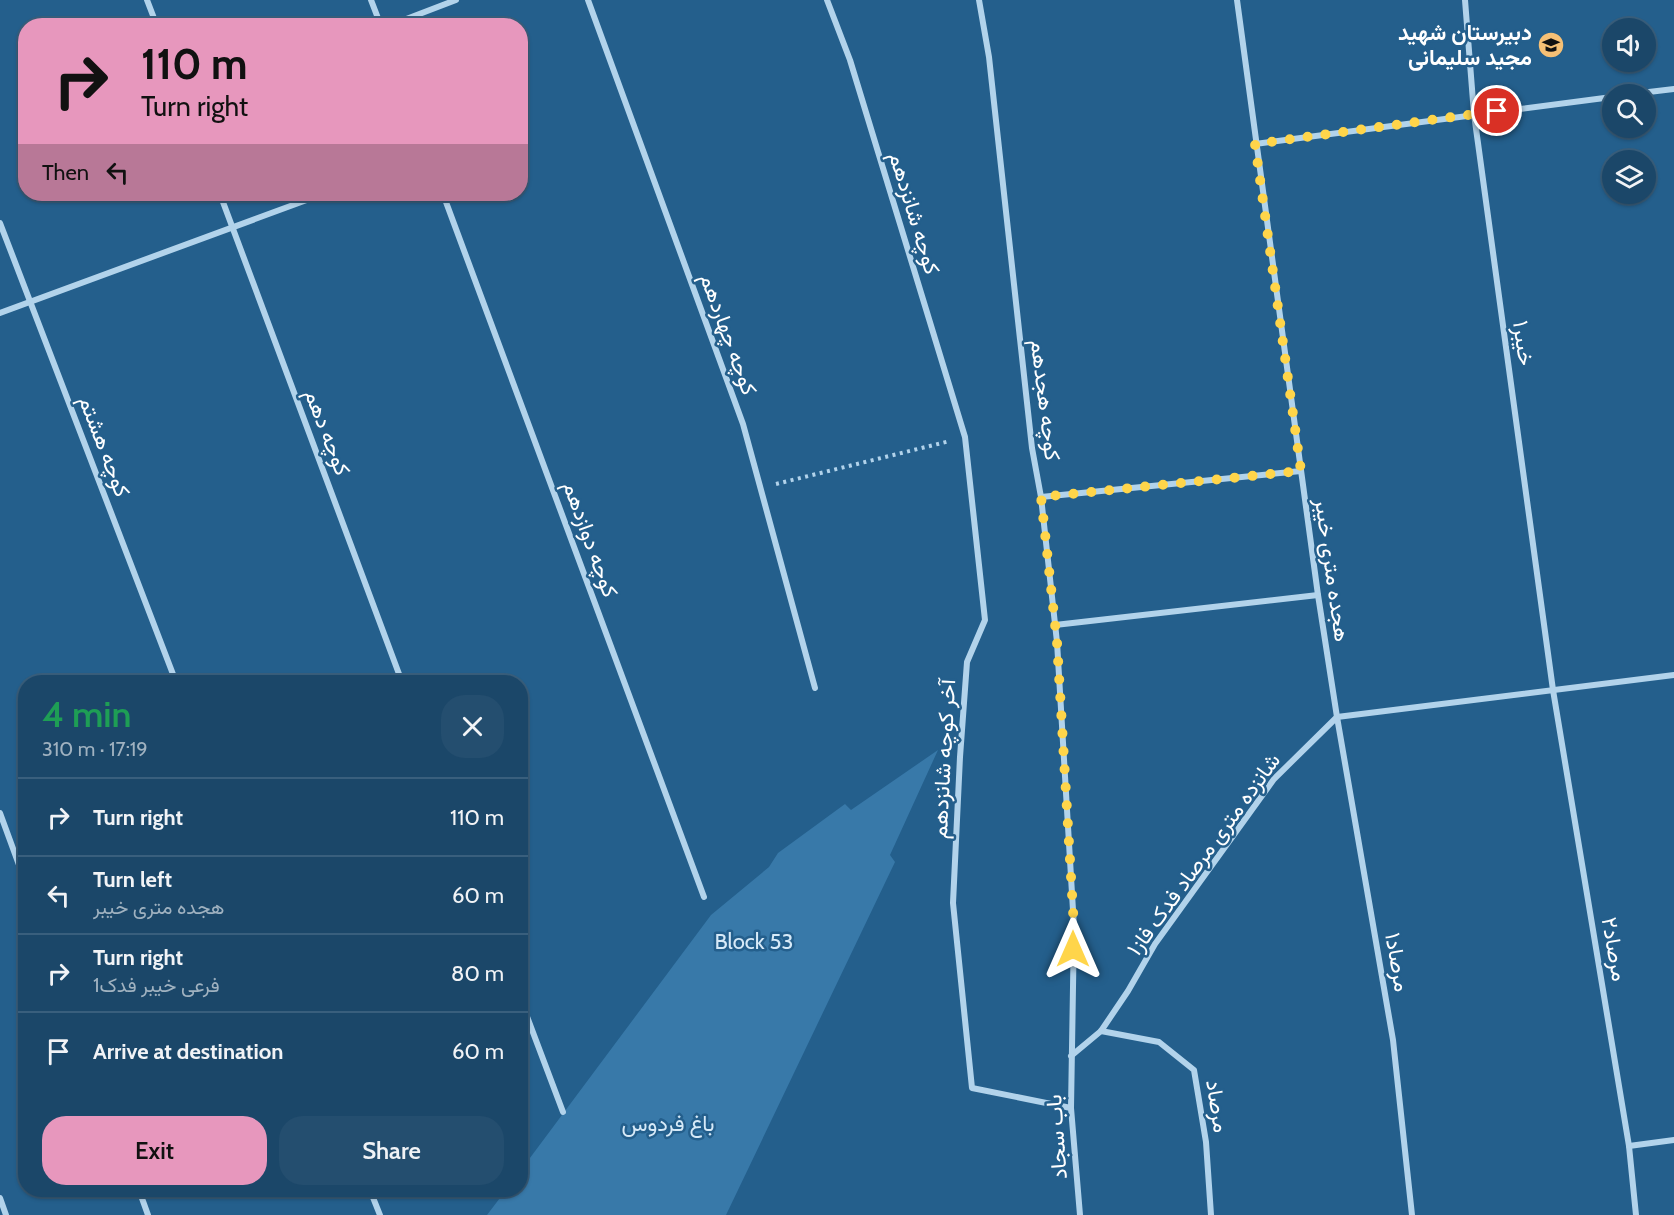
<!DOCTYPE html>
<html lang="en">
<head>
<meta charset="utf-8">
<style>
  body { margin:0; font-family:Cabin,Vazirmatn,sans-serif; background:#244e6f; color:#f1f3f6; height:100vh; display:flex; flex-direction:column; font-size:22px; white-space:nowrap }
  * { box-sizing:border-box; margin:0 }
  p { font-size:20px; color:#a0b2c0 }
  .icon { flex:none; width:33px; height:33px; fill:none; stroke:currentColor; stroke-width:2; stroke-linecap:round; stroke-linejoin:round }
  .map { position:relative; flex:1; overflow:hidden }
  .panel { position:absolute; left:18px; top:675px; width:510px; height:522px; display:flex; flex-direction:column; background:#1b4769; border-radius:24px; box-shadow:0 2px 4px #0004,0 0 0 2px #395f7d }
  .panel>* { flex:none }
  .guide { position:absolute; left:18px; top:18px; width:510px; height:183px; border-radius:24px; box-shadow:0 2px 4px #0004,0 0 0 2px #395f7d; background:#e797bd; color:#111; overflow:hidden }
  .buttons { position:absolute; left:1602px; top:18px; display:grid; gap:12px }
  .buttons a { display:grid; place-items:center; width:54px; height:54px; border-radius:50%; background:#1b4769; box-shadow:0 2px 4px #0004,0 0 0 2px #395f7d; font-size:30px }
  .pin { position:absolute; display:grid; place-items:center; width:51px; height:51px; color:#fff; margin:-26px; border:3px solid #fff; border-radius:50%; box-shadow:0 2px 6px #0007 }
  .me { position:absolute; width:66px; margin:-33px; rotate:0deg; stroke-linejoin:round; filter:drop-shadow(0 0 4px #0008) }
  .turn { display:flex; align-items:center; gap:21px; height:126px; padding:0 24px; font-size:27px }
  .turn .icon { width:78px; height:78px; stroke-width:2.5 }
  .turn b { display:block; font-size:42px; line-height:51px }
  .then { display:flex; align-items:center; height:57px; padding:0 24px; background:#0003; gap:12px; font-size:22px }
  .round { display:grid; place-items:center; flex:none; width:63px; height:63px; border-radius:24px; background:#244e6f }
  .headline { display:flex; align-items:center; justify-content:space-between; height:102px; padding:0 24px }
  h1 { font-size:36px; font-weight:600; line-height:45px; color:#1e9e55 }
  .button { display:flex; gap:12px; margin-top:auto; padding:12px 24px }
  .button a { flex:1; height:69px; border-radius:24px; background:#e797bd; color:#111; font-size:24px; font-weight:600; line-height:69px; text-align:center }
  .button a+a { background:#244e6f; color:#f1f3f6 }
  ul { padding:0; list-style:none }
  li { display:flex; align-items:center; gap:18px; height:78px; padding:0 24px; border-top:2px solid #395f7d }
  li div { flex:1 }
  li b { display:block; font-size:22px }
  li em { font-style:normal }
  .map>svg:first-child { display:block }
</style>
</head>
<body>
<div class="map">
<svg width="1674" height="1215" viewBox="0 0 1674 1215">
  <rect width="100%" height="100%" fill="#245f8c"/>
  <polygon fill="#3879a9" points="938,750 890,855 895,862 726,1215 487,1215 506,1190 520,1190 521,1170 711,915 769,867 778,853 845,804 851,810"/>
  <g fill="none" stroke-linecap="round" stroke-linejoin="round">
    <polyline stroke="#b2d3eb" stroke-width="4" stroke-dasharray="3 4.5" stroke-linecap="butt" points="776,484 950,441"/>
    <g stroke="#b2d3eb" stroke-width="6">
      <polyline points="147,0 157,26"/>
      <polyline points="371,0 381,26"/>
      <polyline points="588,0 743,424 815,688"/>
      <polyline points="827,0 850,60 965,437 985,620 967,662 960,757 953,903 972,1088 1071,1108"/>
      <polyline points="979,0 989,57 1032,448 1041,497 1057,642 1074,927 1071,1108 1080,1215"/>
      <polyline points="1237,0 1318,595 1337,717 1393,1040 1412,1215"/>
      <polyline points="1465,0 1474,114 1553,690 1629,1146 1636,1215"/>
      <polyline points="388,26 456,0"/>
      <polyline points="1632,94 1674,89"/>
      <polyline points="1255,144 1612,97"/>
      <polyline points="220,194 402,682"/>
      <polyline points="443,194 704,897"/>
      <polyline points="0,223 176,682"/>
      <polyline points="0,313 323,194"/>
      <polyline points="1041,497 1301,471"/>
      <polyline points="1055,625 1318,595"/>
      <polyline points="0,813 26,884"/>
      <polyline points="520,998 563,1112"/>
      <polyline points="1101,1031 1159,1042 1194,1070 1206,1142 1211,1215"/>
      <polyline points="1071,1056 1101,1031 1128,991 1155,944 1274,779 1337,717 1674,675"/>
      <polyline points="1629,1146 1674,1140"/>
      <polyline points="139,1190 148,1215"/>
      <polyline points="370,1190 380,1215"/>
      <polyline points="0,1198 6,1215"/>
    </g>
  </g>
  <g fill="none" stroke-linecap="round" stroke-linejoin="round">
    <polyline stroke="#ffd54a" stroke-width="10" stroke-dasharray="0 18" points="1073,949 1074,927 1057,642 1041,497 1301,471 1255,144 1497,111"/>
  </g>
  <defs>
    <symbol id="school-disc" viewBox="-11 -11 22 22"><circle r="9.5" fill="#f6c075" stroke="#245f8c"/><path d="M0-5L7-2L0 1L-7-2ZM-4 1L0 2.5L4 1V4Q0 6-4 4Z" fill="#111"/></symbol>
  </defs>
  <g fill-rule="evenodd">
    <use href="#school-disc" x="1536" y="30" width="30" height="30"/>
  </g>
  <g text-anchor="middle" stroke-width="5" stroke-linejoin="round" paint-order="stroke">
    <g font-size="22" font-weight="bold" fill="#fff" stroke="#245f8c" text-anchor="end">
      <text x="1532" y="40">دبیرستان شهید<tspan x="1532" dy="25">مجید سلیمانی</tspan></text>
    </g>
    <g font-size="22" fill="#fff" stroke="#245f8c">
      <text transform="translate(915 213) rotate(73)" y="8">کوچه شانزدهم</text>
      <text transform="translate(729 334) rotate(70)" y="8">کوچه چهاردهم</text>
      <text transform="translate(1524 343) rotate(82)" y="8">خیبر۱</text>
      <text transform="translate(1046 400) rotate(83)" y="8">کوچه هجدهم</text>
      <text transform="translate(328 432) rotate(69)" y="8">کوچه دهم</text>
      <text transform="translate(105 446) rotate(69)" y="8">کوچه هشتم</text>
      <text transform="translate(591 539) rotate(70)" y="8">کوچه دوازدهم</text>
      <text transform="translate(1333 570) rotate(82)" y="8">هجده متری خیبر</text>
      <text transform="translate(943 759) rotate(-87)" y="8">آخر کوچه شانزدهم</text>
      <text transform="translate(1203 854) rotate(-54)" y="8">شانزده متری مرصاد فدک فاز۱</text>
      <text transform="translate(1615 949) rotate(80)" y="8">مرصاد۲</text>
      <text transform="translate(1398 962) rotate(80)" y="8">مرصاد۱</text>
      <text transform="translate(1218 1106) rotate(81)" y="8">مرصاد</text>
      <text transform="translate(1056 1137) rotate(-94)" y="8">باب سجاد</text>
    </g>
    <g font-size="22" fill="#d7eaf8" stroke="#245f8c">
      <text x="754" y="949">Block 53</text>
      <text x="668" y="1131">باغ فردوس</text>
    </g>
  </g>
</svg>
<div class="buttons">
<a><svg class="icon" aria-label="sound" viewBox="0 0 24 24"><path d="M4 9h4l5-4v14l-5-4H4zM17 9q2 3 0 6"/></svg></a>
<a><svg class="icon" aria-label="search" viewBox="0 0 24 24"><circle cx="10" cy="10" r="6"/><path d="M15 15l6 6"/></svg></a>
<a><svg class="icon" aria-label="layers" viewBox="0 0 24 24"><path d="M12 4l9 5-9 5-9-5zM3 14l9 5 9-5"/></svg></a>
</div>
<div class="pin" style="left:1497px;top:111px;background:#d93025"><svg class="icon" aria-label="arrive" viewBox="0 0 24 24"><path d="M6 21V4h12l-3 4 3 4H6"/></svg></div>
<svg class="me" style="left:1073px;top:949px" viewBox="-20 -20 40 40"><path d="M0-17L14 15 0 8-14 15z" fill="#ffd54a" stroke="#fff" stroke-width="4"/></svg>
<div class="guide">
<div class="turn"><svg class="icon" aria-label="right" viewBox="0 0 24 24"><path d="M7 20v-9h11M14 6l5 5-5 5"/></svg><div><b>110 m</b>Turn right</div></div>
<div class="then">Then<svg class="icon" aria-label="left" viewBox="0 0 24 24"><path d="M17 20v-9H6M10 6l-5 5 5 5"/></svg></div>
</div>
<section class="panel">
<div class="headline"><div><h1>4 min</h1><p>310 m · 17:19</p></div><a class="round"><svg class="icon" aria-label="close" viewBox="0 0 24 24"><path d="M6 6l12 12M18 6L6 18"/></svg></a></div>
<ul>
<li><svg class="icon" aria-label="right" viewBox="0 0 24 24"><path d="M7 20v-9h11M14 6l5 5-5 5"/></svg><div><b>Turn right</b></div><em>110 m</em></li>
<li><svg class="icon" aria-label="left" viewBox="0 0 24 24"><path d="M17 20v-9H6M10 6l-5 5 5 5"/></svg><div><b>Turn left</b><p>هجده متری خیبر</p></div><em>60 m</em></li>
<li><svg class="icon" aria-label="right" viewBox="0 0 24 24"><path d="M7 20v-9h11M14 6l5 5-5 5"/></svg><div><b>Turn right</b><p>فرعی خیبر فدک1</p></div><em>80 m</em></li>
<li><svg class="icon" aria-label="arrive" viewBox="0 0 24 24"><path d="M6 21V4h12l-3 4 3 4H6"/></svg><div><b>Arrive at destination</b></div><em>60 m</em></li>
</ul>
<div class="button"><a>Exit</a><a>Share</a></div>
</section>
</div>
</body>
</html>
